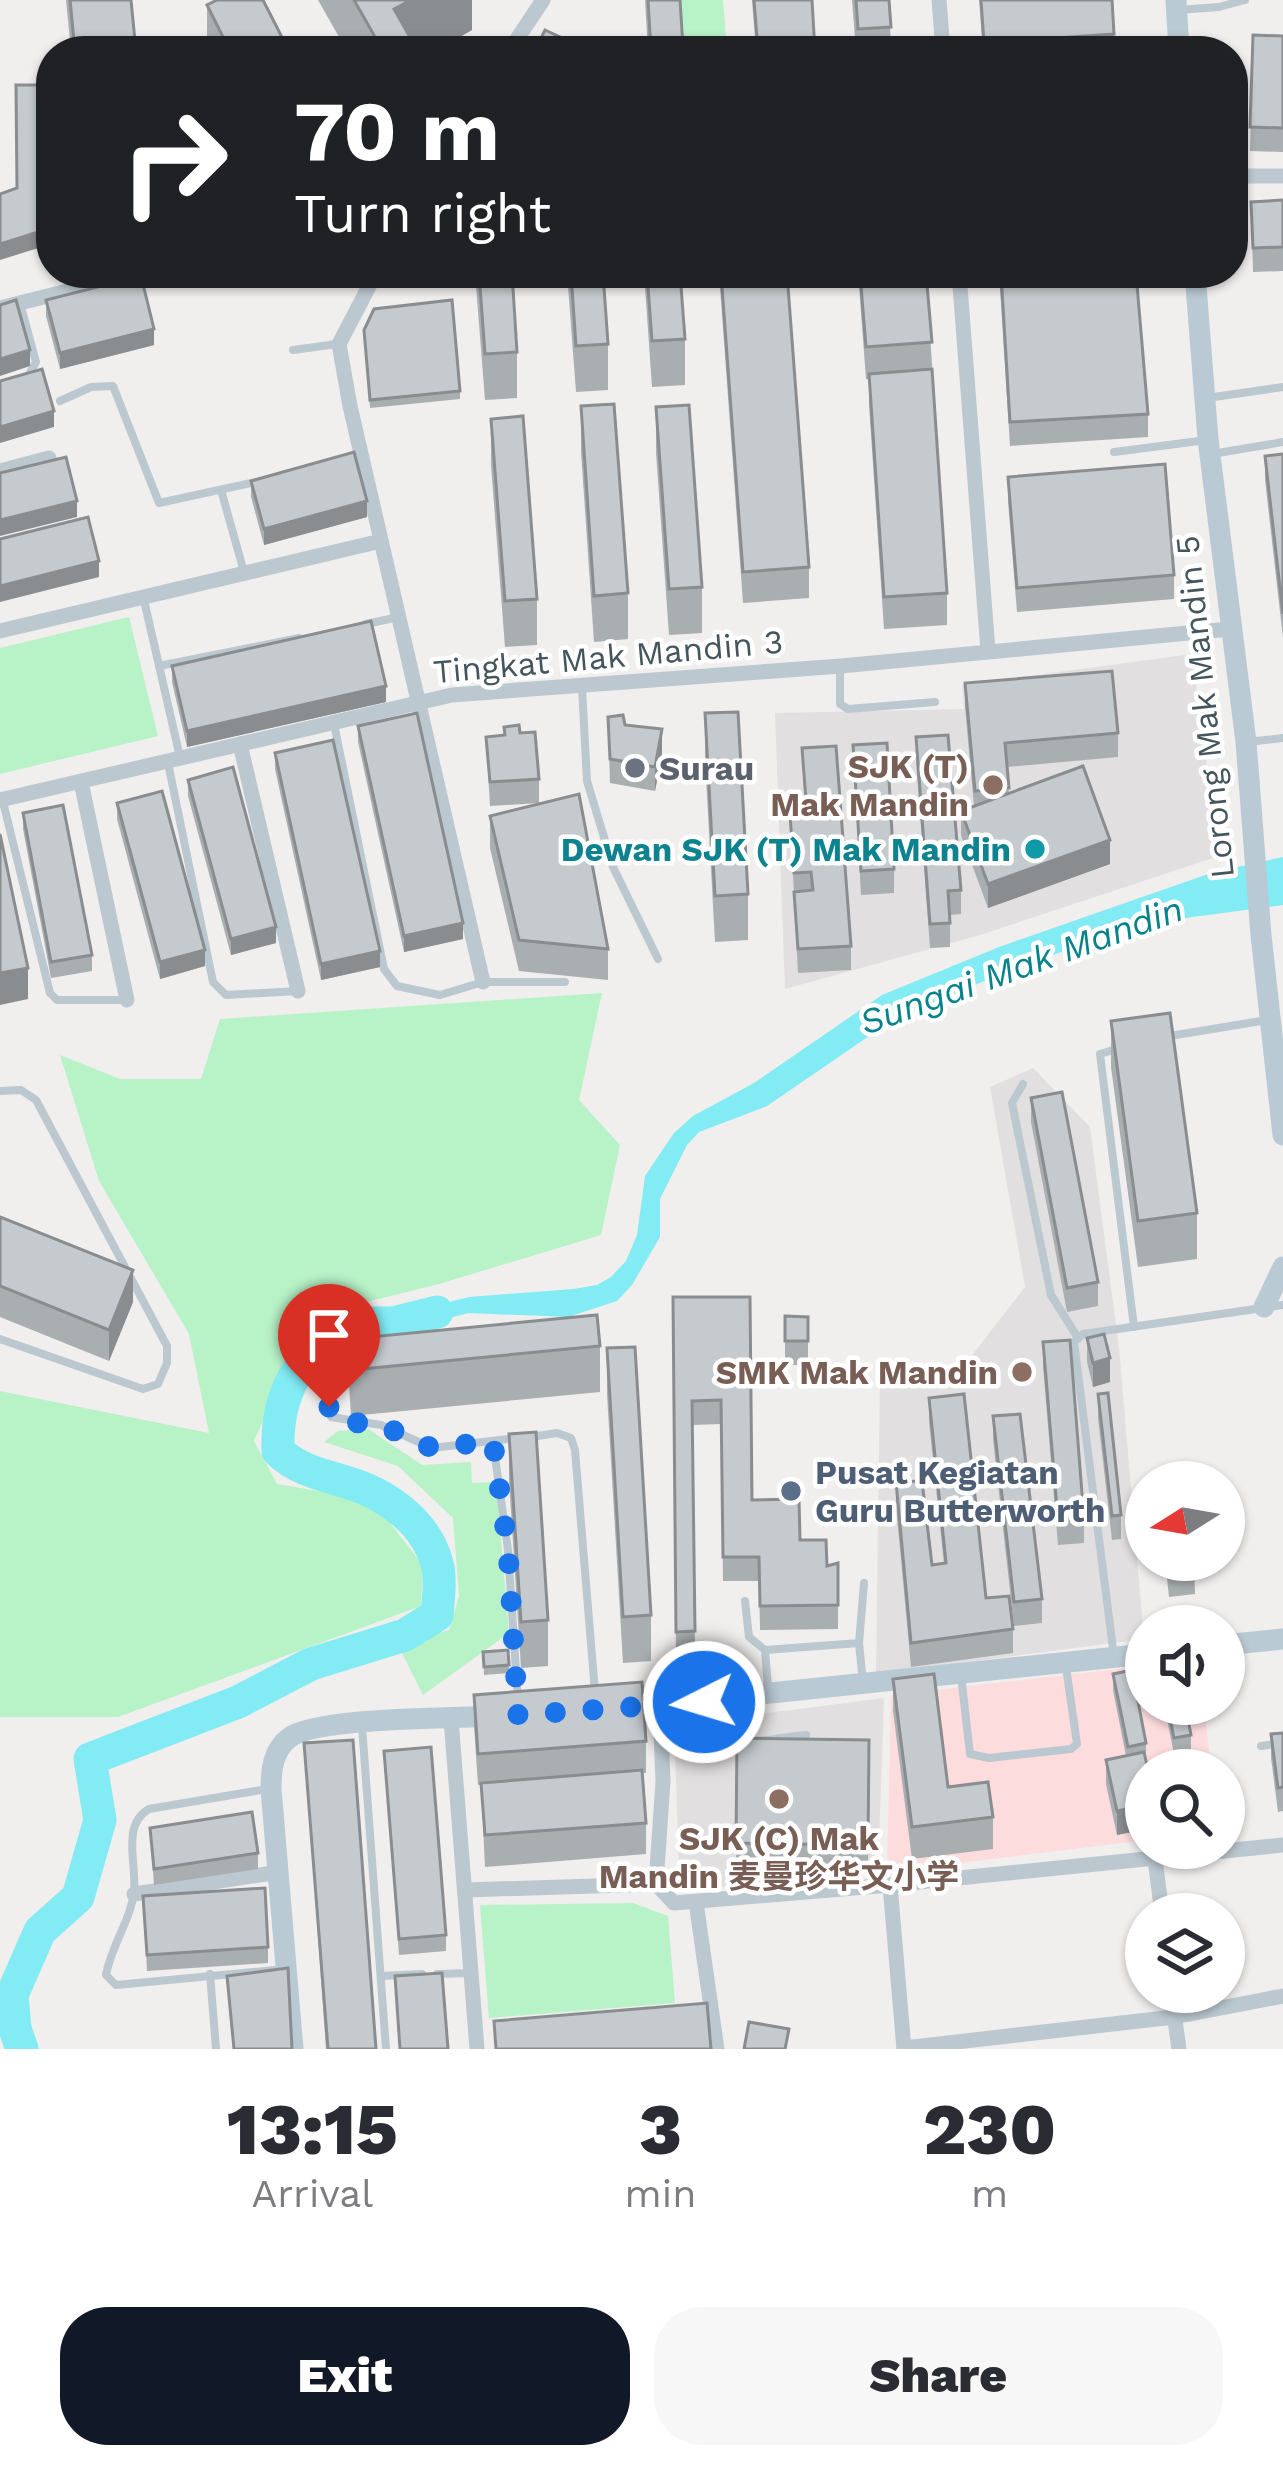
<!DOCTYPE html>
<html lang="en">
<head>
<meta charset="utf-8">
<style>
  body { margin:0; font-family:"Work Sans","Noto Sans SC",sans-serif; background:#f7f7f7; color:#2b2b33; height:100vh; display:flex; flex-direction:column; font-size:45px; white-space:nowrap }
  * { box-sizing:border-box; margin:0 }
  p { font-size:39px; color:#7c7c81 }
  .icon { flex:none; width:66px; height:66px; fill:none; stroke:currentColor; stroke-width:2; stroke-linecap:round; stroke-linejoin:round }
  .map { position:relative; height:2049px; overflow:hidden }
  .sheet { display:flex; flex-direction:column; background:#fff; flex:1 }
  .sheet>* { flex:none }
  .top-card { position:absolute; left:36px; top:36px; width:1212px; height:252px; border-radius:48px; box-shadow:0 3px 9px #0004; background:#202124; color:#fff; overflow:hidden }
  .needle { width:78px; rotate:259deg }
  .buttons { position:absolute; left:1125px; top:1461px; display:grid; gap:24px }
  .buttons a { display:grid; place-items:center; width:120px; height:120px; border-radius:50%; background:#fff; box-shadow:0 3px 9px #0004; font-size:60px }
  .pin { position:absolute; display:grid; place-items:center; width:102px; height:102px; color:#fff; margin:-123px -51px; border-radius:50% 50% 50% 0; rotate:-45deg; box-shadow:0 0 12px #0007 }
  .pin .icon { rotate:45deg }
  .me { position:absolute; width:132px; margin:-66px; rotate:265deg; stroke-linejoin:round; filter:drop-shadow(0 0 9px #0008) }
  .turn { display:flex; align-items:center; gap:42px; height:252px; padding:0 60px; font-size:54px }
  .turn .icon { width:156px; height:156px; stroke-width:2.5 }
  .turn b { display:block; font-size:84px; line-height:102px }
  .eta { display:flex; justify-content:space-evenly; align-items:center; height:204px; text-align:center }
  .eta b { font-size:72px; font-weight:800; line-height:84px }
  .cta { display:flex; gap:24px; margin-top:auto; padding:24px 60px }
  .cta a { flex:1; height:138px; border-radius:48px; background:#111827; color:#fff; font-size:48px; font-weight:800; line-height:138px; text-align:center }
  .cta a+a { background:#f7f7f7; color:#2b2b33 }
  .map>svg:first-child { display:block }
</style>
</head>
<body>
<div class="map">
<svg width="1283" height="2049" viewBox="0 0 1283 2049">
  <rect width="100%" height="100%" fill="#f1eeee"/>
  <g fill="#e2dfe0">
    <polygon points="1192,654 1219,856 977,936 785,989 775,713 964,709 962,685"/>
    <polygon points="1033,1068 1090,1127 1119,1348 1144,1639 876,1674 880,1381 966,1363 1025,1287 990,1087"/>
    <polygon points="884,1698 878,1872 680,1891 674,1725"/>
  </g>
  <polygon fill="#fddcde" points="1146,1666 1146,1704 1204,1704 1211,1770 1146,1770 1146,1840 887,1872 891,1695"/>
  <g fill="#b8f2c7">
    <polygon points="680,0 723,0 727,51 684,51"/>
    <polygon points="129,617 158,736 0,774 0,648"/>
    <polygon points="602,993 579,1100 620,1145 601,1235 439,1284 310,1316 254,1441 277,1484 372,1500 423,1565 421,1606 118,1717 0,1717 0,1391 209,1433 189,1334 99,1181 60,1055 120,1079 201,1079 220,1019"/>
    <polygon points="368,1429 422,1465 471,1462 472,1483 496,1482 509,1633 423,1695 398,1645 449,1630 459,1596 453,1518 398,1466 324,1442 338,1431"/>
    <polygon points="633,1903 668,1916 675,2003 489,2018 480,1905"/>
  </g>
  <polygon fill="#82ebf3" points="1283,857 1283,905 1140,924 1010,970 891,1021 767,1106 699,1132 687,1145 660,1199 660,1237 632,1285 617,1301 568,1317 469,1313 416,1326 394,1323 413,1311 469,1297 573,1289 597,1285 611,1277 626,1261 637,1235 645,1176 674,1133 693,1116 754,1083 882,995 999,947 1214,872"/>
  <g fill="none" stroke-linecap="round" stroke-linejoin="round">
    <path stroke="#82ebf3" stroke-width="33" d="M22,2049L15,2029L12,1995L40,1931L78,1897L100,1820L90,1759L238,1702L311,1664L405,1635L437,1615C438,1601 441,1582 438,1568C429,1524 387,1494 346,1482C320,1474 298,1470 278,1451C276,1391 299,1363 339,1323H393L437,1312"/>
    <g stroke="#bbc8cf" stroke-width="8">
      <polyline points="1178,10 1219,7 1245,0"/>
      <polyline points="20,303 36,362 27,378"/>
      <polyline points="293,350 337,344"/>
      <polyline points="1207,398 1283,387"/>
      <polyline points="60,401 91,387 113,386 159,503 256,482"/>
      <polyline points="1114,452 1207,440"/>
      <polyline points="1212,454 1283,442"/>
      <polyline points="221,490 244,572"/>
      <polyline points="143,596 180,757"/>
      <polyline points="366,624 399,617"/>
      <polyline points="159,666 299,638"/>
      <polyline points="840,667 840,704 848,709 935,702"/>
      <polyline points="582,687 587,781 613,867 658,959"/>
      <polyline points="334,724 384,969 397,986 440,995 483,982 565,982"/>
      <polyline points="1247,742 1283,738"/>
      <polyline points="168,763 213,982 226,995 298,991"/>
      <polyline points="3,802 50,993 57,1000 127,1000"/>
      <polyline points="1164,1037 1267,1020"/>
      <polyline points="1120,1048 1100,1054 1134,1327"/>
      <polyline points="1023,1084 1012,1103 1051,1295 1078,1338"/>
      <polyline points="0,1091 21,1090 36,1100 167,1346 167,1363 158,1384 143,1389 0,1339"/>
      <polyline points="329,1407 331,1417 381,1425 432,1448 516,1438"/>
      <polyline points="531,1437 557,1433 571,1438 575,1450 595,1692"/>
      <polyline points="493,1442 508,1550 518,1701"/>
      <polyline points="745,1601 749,1637 765,1650 768,1687"/>
      <polyline points="859,1643 863,1683"/>
      <polyline points="765,1650 859,1643 864,1583"/>
      <polyline points="1114,1657 1074,1342 1083,1334 1283,1305"/>
      <polyline points="961,1675 970,1754 989,1758 1071,1749 1077,1744 1066,1667"/>
      <path d="M704,1703C709,1759 764,1738 806,1735"/>
      <polyline points="362,1726 386,2049"/>
      <polyline points="1261,1746 1283,1743"/>
      <path d="M267,1789L149,1809C121,1825 137,1864 134,1891C131,1920 111,1946 106,1975L116,1985L285,1969"/>
      <polyline points="210,1974 216,2049"/>
      <polyline points="437,1974 470,1973"/>
      <polyline points="381,1976 422,1974"/>
    </g>
    <g stroke="#bbc8cf" stroke-width="15">
      <polyline points="939,0 943,51"/>
      <polyline points="509,51 543,0"/>
      <polyline points="1233,176 1283,176"/>
      <polyline points="376,273 339,344 350,406 483,982"/>
      <polyline points="959,273 988,651"/>
      <polyline points="0,308 111,280"/>
      <polyline points="0,471 49,458"/>
      <polyline points="0,631 381,541"/>
      <polyline points="240,744 298,991"/>
      <polyline points="81,782 127,1000"/>
      <polyline points="0,800 452,695 841,666 1230,629"/>
      <polyline points="660,1706 663,1781 656,1884 674,1903 890,1885 1283,1845"/>
      <polyline points="451,1719 477,2049"/>
      <polyline points="1155,1859 1162,1914"/>
      <polyline points="890,1885 904,2049"/>
      <polyline points="466,1890 656,1884"/>
      <polyline points="134,1894 279,1872"/>
      <polyline points="696,1902 717,2049"/>
      <polyline points="1171,1992 1179,2049"/>
      <polyline points="904,2048 1174,2017 1283,1996"/>
    </g>
    <g stroke="#bacad4" stroke-width="21">
      <polyline points="1176,0 1179,51"/>
      <polyline points="1195,273 1208,439 1246,742 1261,935 1283,1135"/>
      <polyline points="1264,1307 1283,1267"/>
      <polyline points="1224,1645 1283,1639"/>
      <polyline points="616,1709 1146,1654"/>
      <path d="M293,2049L271,1789C271,1770 273,1750 289,1738C315,1717 459,1718 501,1716"/>
    </g>
  </g>
  <g fill="#a9aeb1">
    <polygon points="66,0 131,0 136,51 71,51"/>
    <polygon points="318,0 472,0 472,30 435,51 347,51"/>
    <polygon points="645,0 680,0 683,51 648,51"/>
    <polygon points="752,0 812,0 815,51 756,51"/>
    <polygon points="852,0 889,0 891,51 856,51"/>
    <polygon points="979,0 1112,0 1114,51 983,51"/>
    <polygon points="207,5 289,51 207,51"/>
    <polygon points="1253,35 1283,36 1283,152 1250,151"/>
    <polygon points="541,38 560,45 557,51 550,51 541,46"/>
    <polygon points="1283,200 1283,271 1253,272 1251,202"/>
    <polygon points="146,273 178,273 154,287"/>
    <polygon points="475,273 512,273 517,352 517,398 485,400"/>
    <polygon points="567,273 603,273 608,344 608,390 576,392"/>
    <polygon points="644,273 680,273 685,339 685,385 652,387"/>
    <polygon points="719,273 787,273 809,567 809,598 743,603"/>
    <polygon points="858,273 926,273 947,593 947,625 884,629 869,405 869,379 866,379"/>
    <polygon points="999,273 1136,273 1148,414 1148,437 1010,446"/>
    <polygon points="46,300 154,345 60,369 46,316"/>
    <polygon points="364,330 460,391 460,399 370,408"/>
    <polygon points="581,406 628,593 628,639 594,642 581,452"/>
    <polygon points="656,407 702,587 702,633 669,635 656,453"/>
    <polygon points="491,419 537,599 537,645 505,647 491,465"/>
    <polygon points="1283,454 1283,638 1265,480 1265,456"/>
    <polygon points="1008,477 1174,575 1174,599 1017,612 1008,501"/>
    <polygon points="251,481 367,517 264,545 251,497"/>
    <polygon points="172,666 386,702 187,747 172,682"/>
    <polygon points="965,683 1118,733 1118,757 1007,767 1009,793 1110,864 988,908 961,835 961,811 974,806 965,707"/>
    <polygon points="705,713 748,894 748,940 715,942 705,759"/>
    <polygon points="608,717 625,725 662,753 655,791 610,783"/>
    <polygon points="358,726 463,939 404,952 358,742"/>
    <polygon points="520,733 539,779 539,803 490,806 486,737"/>
    <polygon points="916,737 961,890 961,914 950,915 950,947 930,948 916,761"/>
    <polygon points="853,745 894,869 894,893 861,895"/>
    <polygon points="802,748 851,946 851,970 798,973 790,814 805,813"/>
    <polygon points="275,753 380,967 321,980 275,769"/>
    <polygon points="188,780 276,943 231,955 188,796"/>
    <polygon points="117,803 205,966 160,979 117,819"/>
    <polygon points="23,813 92,955 92,971 51,978 23,829"/>
    <polygon points="490,816 608,949 608,980 519,971 490,848"/>
    <polygon points="1111,1021 1197,1213 1197,1259 1138,1267 1111,1067"/>
    <polygon points="1031,1098 1098,1282 1098,1306 1067,1312 1031,1122"/>
    <polygon points="0,1217 133,1302 109,1361 0,1317"/>
    <polygon points="673,1297 750,1297 752,1500 827,1566 838,1563 838,1629 760,1630 759,1581 723,1581 721,1424 693,1425 695,1655 676,1655"/>
    <polygon points="785,1316 808,1317 808,1365 785,1365"/>
    <polygon points="1087,1338 1110,1382 1093,1387 1087,1362"/>
    <polygon points="349,1339 600,1346 600,1392 351,1416 349,1385"/>
    <polygon points="1043,1342 1084,1519 1084,1543 1058,1545 1043,1366"/>
    <polygon points="607,1348 651,1615 651,1661 623,1663 607,1394"/>
    <polygon points="1098,1394 1121,1515 1121,1539 1112,1540 1098,1418"/>
    <polygon points="929,1398 986,1598 1013,1629 1013,1653 911,1667 896,1506 896,1482 932,1565 944,1564 929,1422"/>
    <polygon points="993,1416 1042,1599 1042,1623 1014,1626 993,1440"/>
    <polygon points="509,1434 548,1620 548,1666 521,1668 509,1480"/>
    <polygon points="1165,1560 1194,1560 1195,1594 1169,1597"/>
    <polygon points="508,1650 509,1673 484,1675 483,1652"/>
    <polygon points="1113,1674 1146,1743 1146,1829 1117,1835 1106,1784 1106,1760 1126,1756 1113,1690"/>
    <polygon points="893,1679 948,1787 993,1817 993,1849 912,1859 893,1711"/>
    <polygon points="474,1695 646,1741 646,1773 642,1773 646,1823 646,1854 485,1867 481,1785 478,1785 474,1726"/>
    <polygon points="1164,1704 1185,1704 1191,1735 1191,1751 1174,1754"/>
    <polygon points="1283,1733 1283,1811 1278,1812 1271,1758 1271,1734"/>
    <polygon points="737,1738 869,1740 868,1869 736,1866"/>
    <polygon points="304,1743 376,2049 326,2049"/>
    <polygon points="384,1751 446,1935 446,1951 399,1955"/>
    <polygon points="150,1828 258,1853 258,1869 154,1885"/>
    <polygon points="143,1896 268,1947 268,1963 147,1971"/>
  </g>
  <g fill="#8a8d90">
    <polygon points="411,0 472,0 472,30 435,51 394,51 394,9"/>
    <polygon points="51,228 51,244 0,260 0,244"/>
    <polygon points="154,273 178,273 154,287"/>
    <polygon points="154,329 154,345 60,369 60,353"/>
    <polygon points="30,350 30,366 0,376 0,359"/>
    <polygon points="54,411 54,427 0,443 0,427"/>
    <polygon points="77,501 77,517 0,536 0,520"/>
    <polygon points="367,501 367,517 264,545 264,529"/>
    <polygon points="99,561 99,577 0,602 0,586"/>
    <polygon points="386,686 386,702 187,747 187,731"/>
    <polygon points="662,729 662,753 655,791 655,767"/>
    <polygon points="1110,840 1110,864 988,908 988,884"/>
    <polygon points="463,923 463,939 404,952 404,936"/>
    <polygon points="276,927 276,943 231,955 231,939"/>
    <polygon points="205,950 205,966 160,979 160,962"/>
    <polygon points="380,951 380,967 321,980 321,964"/>
    <polygon points="28,968 28,999 0,1005 0,973"/>
    <polygon points="133,1270 133,1302 109,1361 109,1330"/>
    <polygon points="1110,1358 1110,1382 1093,1387 1093,1363"/>
    <polygon points="1146,1805 1146,1829 1117,1835 1117,1811"/>
  </g>
  <g fill="#c5cace" stroke="#8a8d90" stroke-width="3">
    <polygon points="70,0 131,0 136,51 75,51"/>
    <polygon points="217,0 263,0 289,51 230,51 207,5"/>
    <polygon points="354,0 411,0 394,9 418,51 383,51"/>
    <polygon points="648,0 680,0 683,47 651,50"/>
    <polygon points="754,0 812,0 815,51 758,51"/>
    <polygon points="856,0 889,0 891,27 858,29"/>
    <polygon points="981,0 1112,0 1114,34 984,43"/>
    <polygon points="545,30 560,37 556,46 541,38"/>
    <polygon points="1253,35 1283,36 1283,128 1250,127"/>
    <polygon points="16,85 51,85 51,228 0,244 0,194 17,188"/>
    <polygon points="1283,200 1283,247 1253,248 1251,202"/>
    <polygon points="479,273 512,273 517,352 485,354"/>
    <polygon points="571,273 603,273 608,344 576,346"/>
    <polygon points="647,273 680,273 685,339 652,341"/>
    <polygon points="721,273 787,273 809,567 743,572"/>
    <polygon points="860,273 926,273 932,342 866,347"/>
    <polygon points="1001,273 1136,273 1148,414 1010,422"/>
    <polygon points="141,276 154,329 60,353 46,300"/>
    <polygon points="16,300 30,350 0,359 0,305"/>
    <polygon points="452,300 460,391 370,400 364,330 374,309"/>
    <polygon points="42,369 54,411 0,427 0,381"/>
    <polygon points="932,369 947,593 884,597 869,374"/>
    <polygon points="614,404 628,593 594,596 581,406"/>
    <polygon points="689,405 702,587 669,589 656,407"/>
    <polygon points="523,416 537,599 505,601 491,419"/>
    <polygon points="354,452 367,501 264,529 251,481"/>
    <polygon points="1283,454 1283,614 1265,456"/>
    <polygon points="66,457 77,501 0,520 0,473"/>
    <polygon points="1165,464 1174,575 1017,588 1008,477"/>
    <polygon points="88,517 99,561 0,586 0,539"/>
    <polygon points="371,621 386,686 187,731 172,666"/>
    <polygon points="1112,671 1118,733 1005,743 1009,788 975,791 965,683"/>
    <polygon points="738,712 748,894 715,896 705,713"/>
    <polygon points="417,713 463,923 404,936 358,726"/>
    <polygon points="623,715 625,725 662,729 655,767 610,759 608,717"/>
    <polygon points="519,725 520,733 535,732 539,779 490,782 486,737 505,735 504,727"/>
    <polygon points="948,735 961,890 948,891 950,923 930,924 916,737"/>
    <polygon points="333,740 380,951 321,964 275,753"/>
    <polygon points="887,743 894,869 861,871 853,745"/>
    <polygon points="836,746 851,946 798,949 794,892 813,890 811,872 794,873 790,814 807,813 802,748"/>
    <polygon points="1083,766 1110,840 988,884 961,811"/>
    <polygon points="233,767 276,927 231,939 188,780"/>
    <polygon points="162,791 205,950 160,962 117,803"/>
    <polygon points="579,794 608,949 519,940 490,816"/>
    <polygon points="63,805 92,955 51,962 23,813"/>
    <polygon points="0,834 28,968 0,973"/>
    <polygon points="1170,1013 1197,1213 1138,1221 1111,1021"/>
    <polygon points="1062,1092 1098,1282 1067,1288 1031,1098"/>
    <polygon points="0,1217 133,1270 109,1330 0,1286"/>
    <polygon points="673,1297 750,1297 752,1500 799,1499 800,1540 826,1540 827,1566 838,1563 838,1605 760,1606 759,1557 723,1557 721,1400 692,1401 695,1631 676,1632"/>
    <polygon points="597,1315 600,1346 351,1370 349,1339"/>
    <polygon points="785,1316 808,1317 808,1341 785,1341"/>
    <polygon points="1104,1334 1110,1358 1093,1363 1087,1338"/>
    <polygon points="1070,1340 1084,1519 1058,1521 1043,1342"/>
    <polygon points="635,1347 651,1615 623,1617 607,1348"/>
    <polygon points="1108,1393 1121,1515 1112,1516 1098,1394"/>
    <polygon points="964,1394 986,1598 1009,1596 1013,1629 911,1643 896,1482 922,1481 932,1565 946,1563 929,1398"/>
    <polygon points="1020,1414 1042,1599 1014,1602 993,1416"/>
    <polygon points="536,1432 548,1620 521,1622 509,1434"/>
    <polygon points="1168,1560 1194,1560 1195,1570 1169,1574"/>
    <polygon points="508,1650 509,1665 484,1667 483,1652"/>
    <polygon points="1132,1670 1146,1743 1128,1747 1113,1674"/>
    <polygon points="934,1674 948,1787 988,1782 993,1817 912,1827 893,1679"/>
    <polygon points="642,1682 646,1741 478,1754 474,1695"/>
    <polygon points="1167,1704 1185,1704 1191,1735 1174,1738"/>
    <polygon points="1283,1733 1283,1787 1278,1788 1271,1734"/>
    <polygon points="737,1738 869,1740 868,1845 736,1843"/>
    <polygon points="353,1740 376,2049 328,2049 304,1743"/>
    <polygon points="431,1747 446,1935 399,1939 384,1751"/>
    <polygon points="1144,1752 1148,1770 1146,1770 1146,1805 1117,1811 1106,1760"/>
    <polygon points="642,1770 646,1823 485,1835 481,1783"/>
    <polygon points="252,1812 258,1853 154,1869 150,1828"/>
    <polygon points="265,1888 268,1947 147,1955 143,1896"/>
    <polygon points="288,1968 292,2049 234,2049 227,1976"/>
    <polygon points="442,1973 448,2049 400,2049 395,1976"/>
    <polygon points="707,2003 711,2049 496,2049 494,2021"/>
    <polygon points="749,2022 789,2029 785,2049 744,2049"/>
  </g>
  <g fill="none" stroke-linecap="round" stroke-linejoin="round">
    <polyline stroke="#1a73e8" stroke-width="21" stroke-dasharray="0 37.8" points="329,1407 331,1417 339,1421 381,1425 432,1448 493,1441 508,1550 518,1715 704,1702"/>
  </g>
  <circle fill="#6b7280" stroke="#fff" stroke-width="4.5" cx="635" cy="768" r="12"/>
  <g fill="#8d6e63" stroke="#fff" stroke-width="4.5">
    <circle cx="993" cy="785" r="12"/>
    <circle cx="1022" cy="1372" r="12"/>
    <circle cx="779" cy="1799" r="12"/>
  </g>
  <circle fill="#0f9aa8" stroke="#fff" stroke-width="4.5" cx="1035" cy="849" r="12"/>
  <circle fill="#5c6f8a" stroke="#fff" stroke-width="4.5" cx="791" cy="1491" r="12"/>
  <g text-anchor="middle" stroke-width="9" stroke-linejoin="round" paint-order="stroke">
    <g font-size="33" fill="#45555d" stroke="#fff">
      <text transform="translate(608 656) rotate(-5)" y="12">Tingkat Mak Mandin 3</text>
      <text transform="translate(1204 707) rotate(-96)" y="12">Lorong Mak Mandin 5</text>
    </g>
    <g font-size="33" font-weight="bold" fill="#785e54" stroke="#fff" text-anchor="end">
      <text x="969" y="778">SJK (T)<tspan x="969" dy="38">Mak Mandin</tspan></text>
      <text x="998" y="1384">SMK Mak Mandin</text>
      <text x="779" y="1850" text-anchor="middle">SJK (C) Mak<tspan x="779" dy="38">Mandin 麦曼珍华文小学</tspan></text>
    </g>
    <g font-size="33" font-weight="bold" fill="#5b616d" stroke="#fff" text-anchor="start">
      <text x="659" y="780">Surau</text>
    </g>
    <g font-size="33" font-weight="bold" fill="#0d838f" stroke="#fff" text-anchor="end">
      <text x="1011" y="861">Dewan SJK (T) Mak Mandin</text>
    </g>
    <g font-size="33" font-weight="bold" fill="#4e5e75" stroke="#fff" text-anchor="start">
      <text x="815" y="1484">Pusat Kegiatan<tspan x="815" dy="38">Guru Butterworth</tspan></text>
    </g>
    <g font-size="36" font-style="italic" fill="#05828b" stroke="#fff">
      <text transform="translate(1021 965) rotate(-20)" y="13">Sungai Mak Mandin</text>
    </g>
  </g>
</svg>
<div class="buttons">
<a><svg class="needle" viewBox="-14 -14 28 28"><path d="M0-13l5 13h-10z" fill="#e53935"/><path d="M0 13l5-13h-10z" fill="#7c7c81"/></svg></a>
<a><svg class="icon" aria-label="sound" viewBox="0 0 24 24"><path d="M4 9h4l5-4v14l-5-4H4zM17 9q2 3 0 6"/></svg></a>
<a><svg class="icon" aria-label="search" viewBox="0 0 24 24"><circle cx="10" cy="10" r="6"/><path d="M15 15l6 6"/></svg></a>
<a><svg class="icon" aria-label="layers" viewBox="0 0 24 24"><path d="M12 4l9 5-9 5-9-5zM3 14l9 5 9-5"/></svg></a>
</div>
<div class="pin" style="left:329px;top:1407px;background:#d93025"><svg class="icon" aria-label="arrive" viewBox="0 0 24 24"><path d="M6 21V4h12l-3 4 3 4H6"/></svg></div>
<svg class="me" style="left:704px;top:1702px" viewBox="-20 -20 40 40"><circle r="17" fill="#1a73e8" stroke="#fff" stroke-width="3"/><path d="M0-11L8 9 0 5-8 9z" fill="#fff"/></svg>
<div class="top-card">
<div class="turn"><svg class="icon" aria-label="right" viewBox="0 0 24 24"><path d="M7 20v-9h11M14 6l5 5-5 5"/></svg><div><b>70 m</b>Turn right</div></div>
</div>
</div>
<section class="sheet">
<div class="eta">
<div><b>13:15</b><p>Arrival</p></div>
<div><b>3</b><p>min</p></div>
<div><b>230</b><p>m</p></div>
</div>
<div class="cta"><a>Exit</a><a>Share</a></div>
</section>
</body>
</html>
